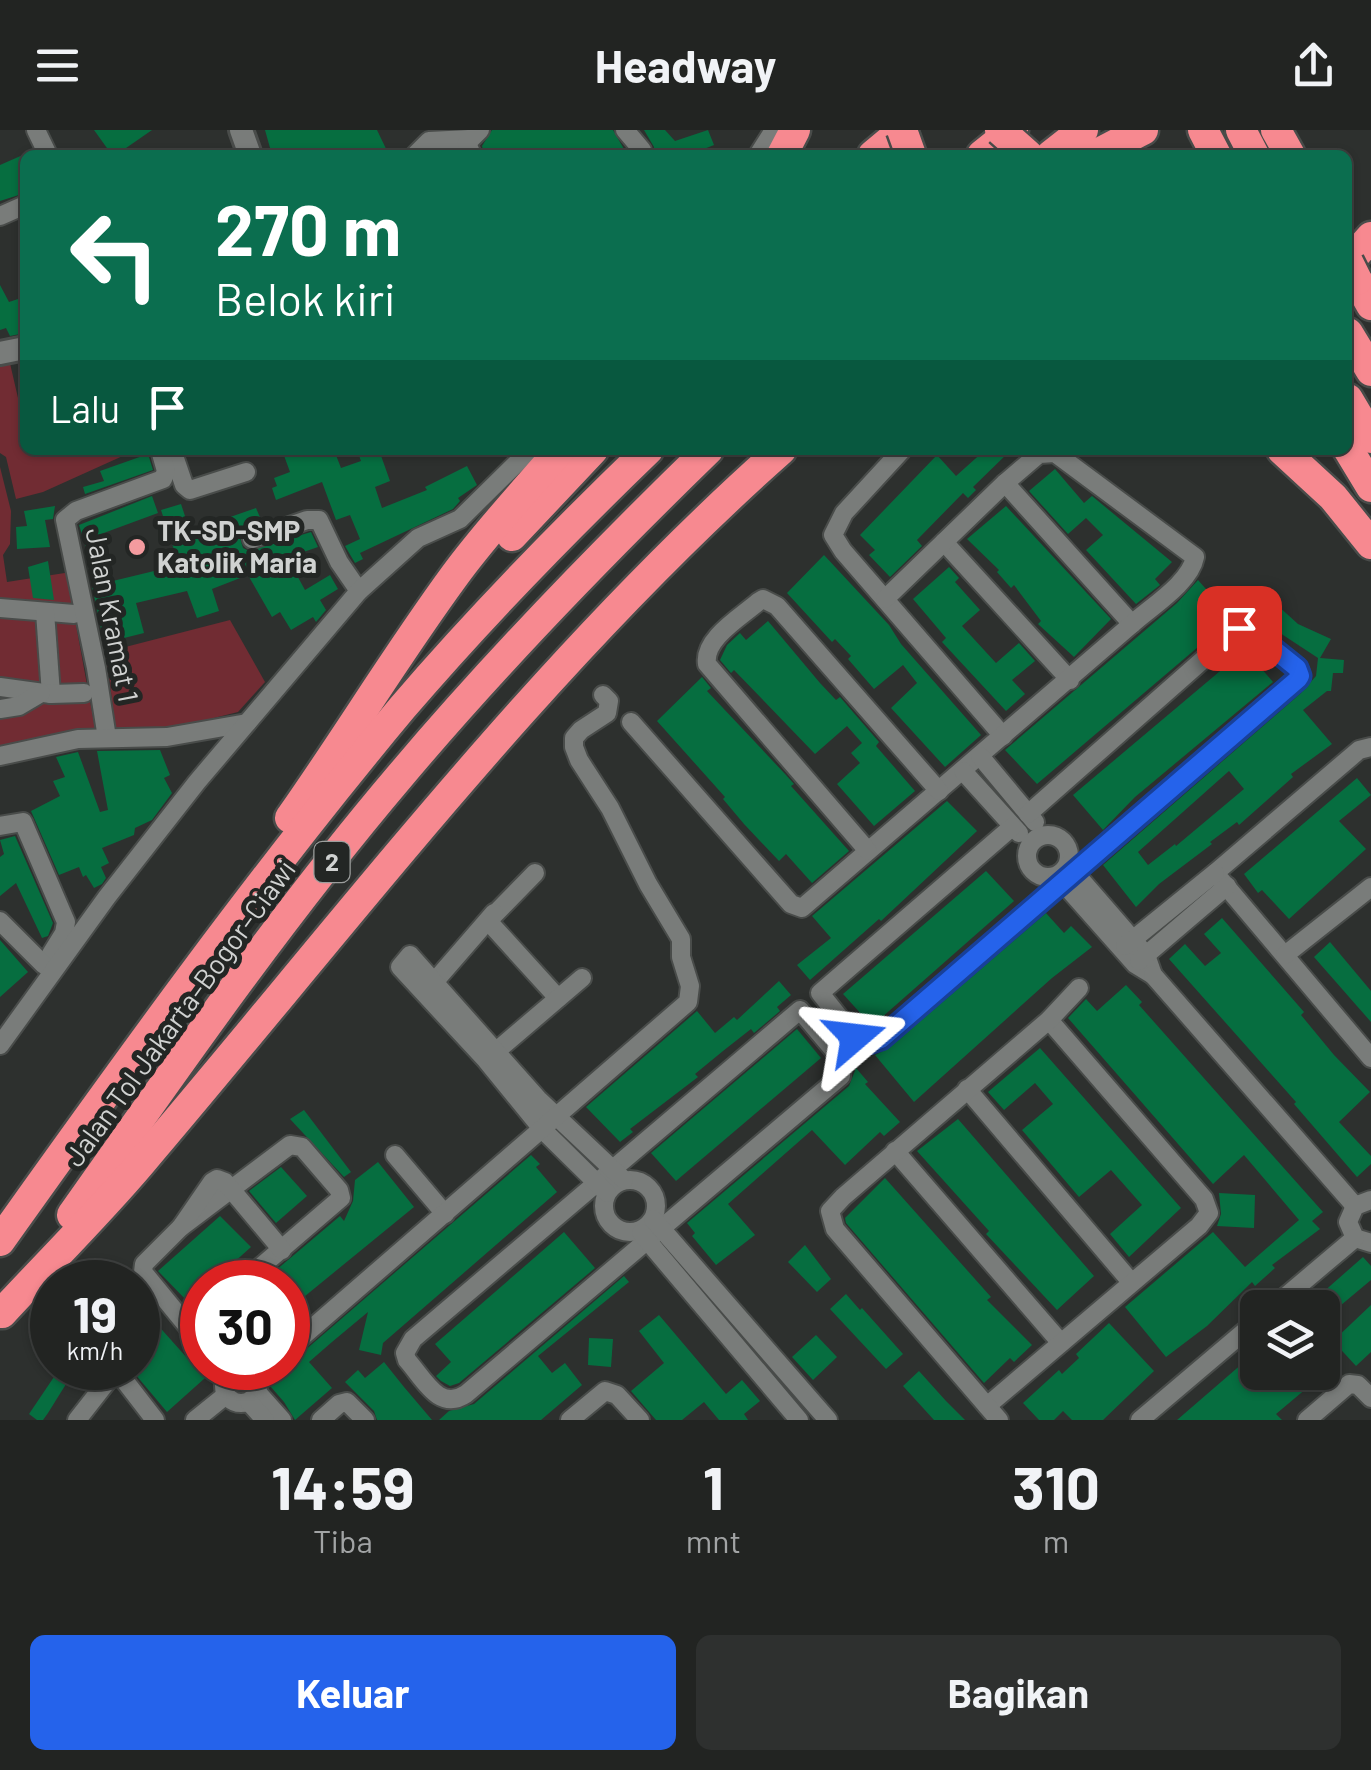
<!DOCTYPE html>
<html lang="id">
<head>
<meta charset="utf-8">
<style>
  body { margin:0; font-family:Barlow,sans-serif; background:#2e302f; color:#f1f3f6; height:100vh; display:flex; flex-direction:column; font-size:38px; white-space:nowrap }
  * { box-sizing:border-box; margin:0 }
  p { font-size:32px; color:#a2a4a5 }
  .icon { flex:none; width:55px; height:55px; fill:none; stroke:currentColor; stroke-width:2; stroke-linecap:round; stroke-linejoin:round }
  .map { position:relative; height:1290px; overflow:hidden }
  .details { display:flex; flex-direction:column; background:#222422; flex:1 }
  .details>* { flex:none }
  .top-card { position:absolute; left:20px; top:20px; width:1332px; height:305px; border-radius:15px; box-shadow:0 2px 8px #0004,0 0 0 2px #3f4140; background:#0b6e4f; color:#fff; overflow:hidden }
  .tools { position:absolute; left:1240px; top:1160px; display:grid; gap:20px }
  .tools a { display:grid; place-items:center; width:100px; height:100px; border-radius:15px; background:#222422; box-shadow:0 2px 8px #0004,0 0 0 2px #3f4140; font-size:50px }
  .speed { position:absolute; left:30px; top:1130px; display:flex; gap:20px; font-size:50px; font-weight:700; text-align:center }
  .speed>* { display:grid; place-content:center; width:130px; height:130px; border-radius:50%; background:#222422; box-shadow:0 2px 8px #0004,0 0 0 2px #3f4140; line-height:1 }
  .speed small { font-size:25px; font-weight:400 }
  .speed .limit { border:15px solid #d22; background:#fff; color:#111 }
  .pin { position:absolute; display:grid; place-items:center; width:85px; height:85px; color:#fff; margin:-42px; border-radius:20px; box-shadow:0 5px 15px #0006 }
  .me { position:absolute; width:110px; margin:-55px; rotate:73deg; stroke-linejoin:round; filter:drop-shadow(0 0 8px #0008) }
  .turn { display:flex; align-items:center; gap:35px; height:210px; padding:0 30px; font-size:45px }
  .turn .icon { width:130px; height:130px; stroke-width:2.5 }
  .turn b { display:block; font-size:70px; line-height:85px }
  .then { display:flex; align-items:center; height:95px; padding:0 30px; background:#0003; gap:20px; font-size:38px }
  .eta { display:flex; justify-content:space-evenly; align-items:center; height:170px; text-align:center }
  .eta b { font-size:60px; font-weight:700; line-height:70px }
  .cta { display:flex; gap:20px; margin-top:auto; padding:20px 30px }
  .cta a { flex:1; height:115px; border-radius:15px; background:#2563eb; color:#fff; font-size:40px; font-weight:700; line-height:115px; text-align:center }
  .cta a+a { background:#2e302f; color:#f1f3f6 }
  header { display:flex; justify-content:space-between; align-items:center; height:130px; padding:0 30px; background:#222422; font-size:45px; font-weight:700 }
  .map>svg:first-child { display:block }
</style>
</head>
<body>
<header><svg class="icon" aria-label="menu" viewBox="0 0 24 24"><path d="M4 6h16M4 12h16M4 18h16"/></svg>Headway<svg class="icon" aria-label="share" viewBox="0 0 24 24"><path d="M12 15V3M7 8l5-5 5 5M5 13v7h14v-7"/></svg></header>
<div class="map">
<svg width="1371" height="1290" viewBox="0 0 1371 1290">
  <rect width="100%" height="100%" fill="#2d302e"/>
  <g fill="#712c33">
    <polygon points="9,229 18,268 25,277 25,320 136,320 43,362 16,369 6,327 0,323 0,231"/>
    <polygon points="0,337 11,381 10,414 3,425 7,452 71,442 74,484 95,598 0,622"/>
    <polygon points="230,490 265,552 238,582 178,597 116,602 106,522"/>
  </g>
  <g fill="#066e40" fill-rule="evenodd">
    <polygon points="94,0 152,0 116,25 112,25"/>
    <polygon points="265,0 377,0 389,25 272,25"/>
    <polygon points="492,0 613,0 624,19 623,25 484,25 482,16"/>
    <polygon points="644,0 665,0 675,11 708,0 714,15 689,25 653,25 654,17"/>
    <polygon points="25,24 25,63 0,71 0,35"/>
    <polygon points="0,155 9,172 18,169 22,178 25,177 25,203 10,206 6,198 0,200"/>
    <polygon points="282,320 334,320 341,338 361,331 357,320 379,320 390,351 375,357 382,378 427,360 425,357 467,336 477,355 458,368 460,371 453,379 360,423 363,429 355,433 345,416 360,409 350,385 336,390 322,352 276,370 272,358 277,356 274,348 290,342"/>
    <polygon points="985,320 1011,320 973,357 976,360 968,368 963,363 917,410 922,416 890,447 869,425 875,420 860,405 937,325 956,346"/>
    <polygon points="148,324 153,340 85,364 83,357 104,351 100,341"/>
    <polygon points="1055,339 1084,373 1092,366 1172,432 1155,449 1160,455 1136,474 1086,420 1103,405 1086,388 1068,404 1029,361"/>
    <polygon points="152,366 158,383 101,404 108,424 90,430 79,395"/>
    <polygon points="181,374 190,401 256,378 262,392 243,400 240,408 243,418 249,421 311,402 318,417 295,425 301,436 294,440 305,460 330,445 338,459 320,470 326,480 316,492 313,487 291,500 280,482 272,487 248,445 212,459 219,481 197,488 187,461 136,473 144,503 104,513 92,456 179,435 161,380"/>
    <polygon points="55,376 53,389 45,390 50,417 17,419 16,397 27,396 24,381"/>
    <polygon points="1006,376 1111,489 1074,527 1038,494 1041,491 1014,455 1011,458 997,442 999,440 967,409"/>
    <polygon points="824,425 889,495 901,514 981,605 945,637 891,578 917,553 903,535 874,559 848,529 851,526 835,509 832,512 787,463"/>
    <polygon points="48,431 54,470 33,468 28,437"/>
    <polygon points="949,437 959,448 955,452 980,480 962,496 996,533 1019,513 1035,531 1012,550 1025,564 1006,581 942,512 946,508 913,469"/>
    <polygon points="1198,450 1220,475 1233,462 1243,475 1238,483 1037,654 1005,620 1177,473"/>
    <path d="M1276,474L1298,494L1331,509L1320,528L1344,530L1343,543H1333L1331,561H1327L1303,580L1332,614L1291,644L1293,647L1239,695L1237,692L1210,712L1212,714L1159,754L1136,777L1103,735L1301,563L1316,546L1318,528L1283,505L1264,487ZM1229,641L1244,659L1176,716L1175,714L1148,735L1138,722Z"/>
    <polygon points="768,491 820,553 836,570 840,567 879,612 876,616 915,661 874,696 837,654 860,633 851,623 862,613 847,596 815,624 734,540 731,543 720,530 727,515 740,503 746,510"/>
    <polygon points="1245,520 1273,552 1135,667 1103,700 1073,665"/>
    <polygon points="702,547 711,558 707,561 786,645 794,654 791,656 849,721 812,753 786,724 779,731 744,694 723,669 725,667 657,591"/>
    <polygon points="160,620 170,645 164,648 172,663 152,690 135,698 134,705 102,718 109,733 101,737 106,748 102,754 94,758 86,745 83,747 79,737 59,745 31,681 60,666 53,651 65,647 56,627 78,622 100,682 108,680 97,621"/>
    <polygon points="1357,648 1371,665 1339,691 1366,719 1289,789 1262,760 1258,763 1244,744"/>
    <polygon points="947,671 977,701 881,791 879,789 810,850 797,835 831,808 812,786"/>
    <polygon points="15,706 53,793 48,806 42,808 16,753 0,766 0,727 4,724 0,710"/>
    <polygon points="986,741 1014,771 872,896 843,864"/>
    <polygon points="1046,783 1064,803 1071,796 1092,817 1052,848 914,972 875,925 889,918"/>
    <polygon points="1222,788 1304,882 1301,885 1334,925 1370,962 1339,992 1371,1026 1371,1034 1357,1047 1294,974 1296,972 1169,829 1185,814 1205,836 1221,823 1204,804"/>
    <polygon points="0,810 28,842 0,867"/>
    <polygon points="1330,812 1371,861 1371,892 1314,827"/>
    <polygon points="779,851 791,865 777,877 780,881 754,903 751,899 723,921 695,944 698,947 630,999 633,1002 620,1012 586,977 697,881 715,903 734,887 737,890"/>
    <polygon points="1126,855 1142,872 1139,875 1323,1082 1312,1091 1320,1099 1272,1135 1275,1138 1255,1156 1252,1152 1207,1196 1166,1227 1125,1177 1213,1102 1245,1137 1299,1090 1244,1025 1213,1054 1068,888 1086,869 1097,881"/>
    <polygon points="797,899 821,928 676,1051 651,1023"/>
    <polygon points="1040,918 1181,1078 1129,1127 1110,1104 1142,1075 1111,1040 1079,1067 1022,1000 1053,974 1035,953 1004,980 988,962"/>
    <polygon points="856,938 868,952 865,954 900,992 884,1006 880,1002 845,1035 812,1000 728,1074 755,1105 716,1135 692,1106 695,1103 687,1093 849,956"/>
    <polygon points="304,980 351,1042 344,1047 290,989"/>
    <polygon points="958,989 1094,1146 1057,1180 986,1104 989,1101 917,1021"/>
    <polygon points="531,1025 540,1034 536,1037 557,1062 383,1213 381,1225 359,1220 368,1182 332,1212 309,1232 332,1258 295,1290 284,1272 264,1249 277,1238 288,1238 288,1231 296,1228"/>
    <polygon points="378,1032 414,1077 288,1180 288,1152 262,1152 340,1086 344,1091 353,1071 355,1050"/>
    <polygon points="281,1037 307,1066 276,1093 249,1061"/>
    <polygon points="885,1048 991,1167 987,1170 1032,1215 1014,1232 1010,1228 984,1253 846,1093 845,1088"/>
    <polygon points="1219,1063 1255,1065 1254,1098 1217,1096 1221,1084"/>
    <polygon points="220,1086 251,1117 212,1152 202,1152 202,1160 189,1173 158,1141"/>
    <polygon points="564,1102 595,1138 459,1253 450,1256 441,1251 436,1246 451,1232 435,1214"/>
    <polygon points="805,1115 831,1149 817,1162 788,1132"/>
    <polygon points="1363,1127 1371,1136 1371,1150 1322,1191 1322,1178 1305,1178"/>
    <polygon points="624,1146 629,1152 538,1226 552,1243 565,1233 582,1255 541,1290 439,1290 449,1281 474,1274"/>
    <polygon points="846,1164 860,1180 862,1178 903,1224 886,1239 830,1179"/>
    <polygon points="138,1173 205,1248 167,1282 130,1238 138,1238 138,1228 150,1218 138,1204"/>
    <polygon points="1371,1175 1371,1222 1356,1236 1333,1211"/>
    <polygon points="659,1185 726,1264 742,1250 760,1271 744,1284 748,1290 719,1290 704,1272 682,1290 656,1290 631,1261 664,1233 639,1201"/>
    <polygon points="1109,1193 1154,1241 1103,1290 1072,1290 1063,1281 1054,1290 1039,1290 1023,1273 1059,1240 1062,1244 1079,1228 1076,1224"/>
    <polygon points="816,1205 837,1227 813,1250 792,1227"/>
    <polygon points="589,1208 613,1209 611,1237 588,1235"/>
    <polygon points="1258,1220 1258,1242 1326,1242 1276,1284 1282,1290 1177,1290"/>
    <polygon points="384,1232 404,1257 432,1290 377,1290 374,1281 345,1252 358,1240 365,1248"/>
    <polygon points="60,1238 76,1238 48,1283 43,1290 37,1290 29,1284"/>
    <polygon points="919,1241 946,1271 965,1290 934,1290 903,1256"/>
  </g>
  <g fill="none" stroke-linecap="round" stroke-linejoin="round">
    <defs>
      <g id="street">
        <polyline points="36,0 48,25"/>
        <polyline points="625,0 642,20 635,25"/>
        <polyline points="415,25 429,11 469,9"/>
        <polyline points="472,25 467,13 480,0"/>
        <polyline points="758,25 774,0"/>
        <polyline points="0,86 25,75"/>
        <polyline points="172,320 184,355 190,360 246,342"/>
        <polyline points="902,320 844,383 833,405 843,421 1003,606"/>
        <polyline points="1005,353 1132,494"/>
        <polyline points="252,409 307,390 319,390 339,432 359,461"/>
        <polyline points="944,412 1070,550"/>
        <polyline points="0,478 74,484"/>
        <polyline points="45,482 51,564"/>
        <polyline points="0,557 51,564 84,563"/>
        <polyline points="0,579 19,576 41,563"/>
        <path d="M631,592L791,774L802,778L1132,494C1152,476 1190,453 1195,427L1055,323L1039,324L1005,353L885,469"/>
        <polyline points="107,608 96,538 65,390 76,381 163,349 166,341 160,320"/>
        <polyline points="1371,617 1359,620 1215,743 1371,928"/>
        <polyline points="0,626 78,609 167,607 247,593"/>
        <polyline points="980,626 1035,692"/>
        <polyline points="963,641 1019,703"/>
        <polyline points="0,696 23,692 66,792 64,803 51,824"/>
        <polyline points="1012,697 820,863 855,907 869,913 881,909 1293,554 1300,542 1251,501 1239,498 1028,684"/>
        <circle cx="1048" cy="726" r="21"/>
        <path d="M868,721L707,534C703,509 741,487 758,472L763,469L777,476L939,661"/>
        <polyline points="535,743 488,791 558,868"/>
        <polyline points="1057,746 1135,834 1153,845 1146,825 1068,735"/>
        <polyline points="0,791 44,835"/>
        <polyline points="1125,816 1215,743"/>
        <polyline points="1285,825 1371,757"/>
        <polyline points="1139,831 1227,756"/>
        <polyline points="1153,845 1355,1076"/>
        <polyline points="429,858 494,783"/>
        <path d="M800,880L842,930L841,946L466,1264C439,1282 424,1249 407,1230L405,1223L413,1209Z"/>
        <polyline points="0,915 107,767 197,652 359,461 418,408 460,389 530,320"/>
        <polyline points="487,929 582,848"/>
        <polyline points="967,959 1131,1152"/>
        <polyline points="895,1021 1061,1213"/>
        <polyline points="395,1025 445,1084"/>
        <circle cx="630" cy="1076" r="26"/>
        <polyline points="607,1063 543,1000 486,930 400,837 410,825 538,969 624,1050"/>
        <polyline points="1371,1070 1355,1076 1348,1092 1355,1108 1371,1113"/>
        <polyline points="653,1089 828,1290"/>
        <polyline points="181,1097 290,1015 302,1017 339,1060 341,1068 243,1152"/>
        <polyline points="641,1103 799,1290"/>
        <polyline points="1272,1178 1355,1108"/>
        <polyline points="199,1190 202,1194"/>
        <polyline points="202,1214 143,1142 144,1134 181,1097 212,1052 217,1049 225,1052 282,1120"/>
        <polyline points="288,1219 688,872 690,856 681,827 681,809 648,754 610,678 579,630 574,617 574,608 581,600 607,583 609,571 603,565"/>
        <circle cx="241" cy="1256" r="17"/>
        <polyline points="257,1262 282,1290"/>
        <polyline points="249,1272 265,1290"/>
        <polyline points="987,1276 1199,1096 1209,1083 1204,1069 1049,890"/>
        <polyline points="77,1290 113,1244 121,1246 155,1290"/>
        <polyline points="195,1290 226,1265"/>
        <polyline points="321,1290 339,1274 347,1272 365,1290"/>
        <polyline points="570,1290 605,1261 617,1265 640,1290"/>
        <polyline points="999,1290 835,1099 830,1081 843,1067 1049,890 1079,858"/>
        <polyline points="1140,1290 1258,1190"/>
        <polyline points="1307,1290 1349,1254 1358,1255 1371,1268"/>
      </g>
      <g id="secondary">
        <polyline points="241,0 250,25"/>
        <polyline points="0,223 25,218"/>
      </g>
      <g id="highway">
        <polyline points="1203,0 1216,25"/>
        <polyline points="1241,0 1254,25"/>
        <polyline points="1276,0 1290,25"/>
        <polyline points="782,25 795,0"/>
        <polyline points="873,25 903,0"/>
        <polyline points="982,25 1013,0"/>
        <polyline points="1051,25 1083,0"/>
        <polyline points="1095,25 1143,0"/>
        <polyline points="1348,133 1371,107"/>
        <polyline points="1357,150 1371,175"/>
        <polyline points="1348,203 1371,241"/>
        <polyline points="1348,269 1371,308"/>
        <polyline points="1348,319 1371,357"/>
        <polyline points="1282,320 1333,367 1371,414"/>
        <polyline points="512,406 593,320"/>
        <path d="M290,688C347,607 397,524 455,445C487,401 525,361 560,320"/>
        <path d="M72,1085C177,936 282,785 400,646C496,532 601,424 708,320"/>
        <path d="M0,1111C129,930 259,749 402,578C479,488 563,402 648,320"/>
        <path d="M2,1183C48,1133 97,1085 141,1033C348,790 541,533 781,320"/>
      </g>
    </defs>
    <use href="#street" stroke="#494c4a" stroke-width="22"/>
    <use href="#secondary" stroke="#494c4a" stroke-width="28"/>
    <use href="#highway" stroke="#494c4a" stroke-width="35"/>
    <use href="#street" stroke="#797c7a" stroke-width="18"/>
    <use href="#secondary" stroke="#797c7a" stroke-width="22"/>
    <use href="#highway" stroke="#f78990" stroke-width="30"/>
    <defs>
      <g id="highway-bridge">
        <polyline points="902,0 911,25"/>
        <polyline points="1000,0 1028,25"/>
        <polyline points="1348,132 1357,150"/>
      </g>
    </defs>
    <use href="#highway-bridge" stroke="#494c4a" stroke-width="35" stroke-linecap="butt"/>
    <use href="#highway-bridge" stroke="#f78990" stroke-width="30"/>
  </g>
  <g fill="none" stroke-linecap="round" stroke-linejoin="round">
    <defs>
      <polyline id="route" points="855,907 869,913 881,909 1298,549 1300,546 1297,538 1251,501 1239,498"/>
    </defs>
    <use href="#route" stroke="#184099" stroke-width="25"/>
    <use href="#route" stroke="#2563eb" stroke-width="18"/>
  </g>
  <circle fill="#f49b9f" stroke="#232624" stroke-width="4" cx="137" cy="417" r="10"/>
  <g text-anchor="middle" stroke-width="10" stroke-linejoin="round" paint-order="stroke">
    <rect fill="#232624" stroke="#9c9e9d" stroke-width="2.5" x="314.5" y="712" width="35" height="40" rx="8"/>
    <g font-size="25" font-weight="bold" fill="#d0d2d1">
      <text x="332" y="741">2</text>
    </g>
    <g font-size="28" font-weight="bold" fill="#d0d2d1" stroke="#232624" text-anchor="start">
      <text x="157" y="411">TK-SD-SMP<tspan x="157" dy="32">Katolik Maria</tspan></text>
    </g>
    <g font-size="28" fill="#d0d2d1" stroke="#232624">
      <text transform="translate(112 485) rotate(79)" y="10">Jalan Kramat 1</text>
      <text transform="translate(180 883) rotate(-54)" y="10">Jalan Tol Jakarta–Bogor–Ciawi</text>
    </g>
  </g>
</svg>
<div class="tools">
<a><svg class="icon" aria-label="layers" viewBox="0 0 24 24"><path d="M12 4l9 5-9 5-9-5zM3 14l9 5 9-5"/></svg></a>
</div>
<div class="speed"><div>19<small>km/h</small></div><div class="limit">30</div></div>
<div class="pin" style="left:1239px;top:498px;background:#d93025"><svg class="icon" aria-label="arrive" viewBox="0 0 24 24"><path d="M6 21V4h12l-3 4 3 4H6"/></svg></div>
<svg class="me" style="left:855px;top:907px" viewBox="-20 -20 40 40"><path d="M0-17L14 15 0 8-14 15z" fill="#2563eb" stroke="#fff" stroke-width="4"/></svg>
<div class="top-card">
<div class="turn"><svg class="icon" aria-label="left" viewBox="0 0 24 24"><path d="M17 20v-9H6M10 6l-5 5 5 5"/></svg><div><b>270 m</b>Belok kiri</div></div>
<div class="then">Lalu<svg class="icon" aria-label="arrive" viewBox="0 0 24 24"><path d="M6 21V4h12l-3 4 3 4H6"/></svg></div>
</div>
</div>
<section class="details">
<div class="eta">
<div><b>14:59</b><p>Tiba</p></div>
<div><b>1</b><p>mnt</p></div>
<div><b>310</b><p>m</p></div>
</div>
<div class="cta"><a>Keluar</a><a>Bagikan</a></div>
</section>
</body>
</html>
